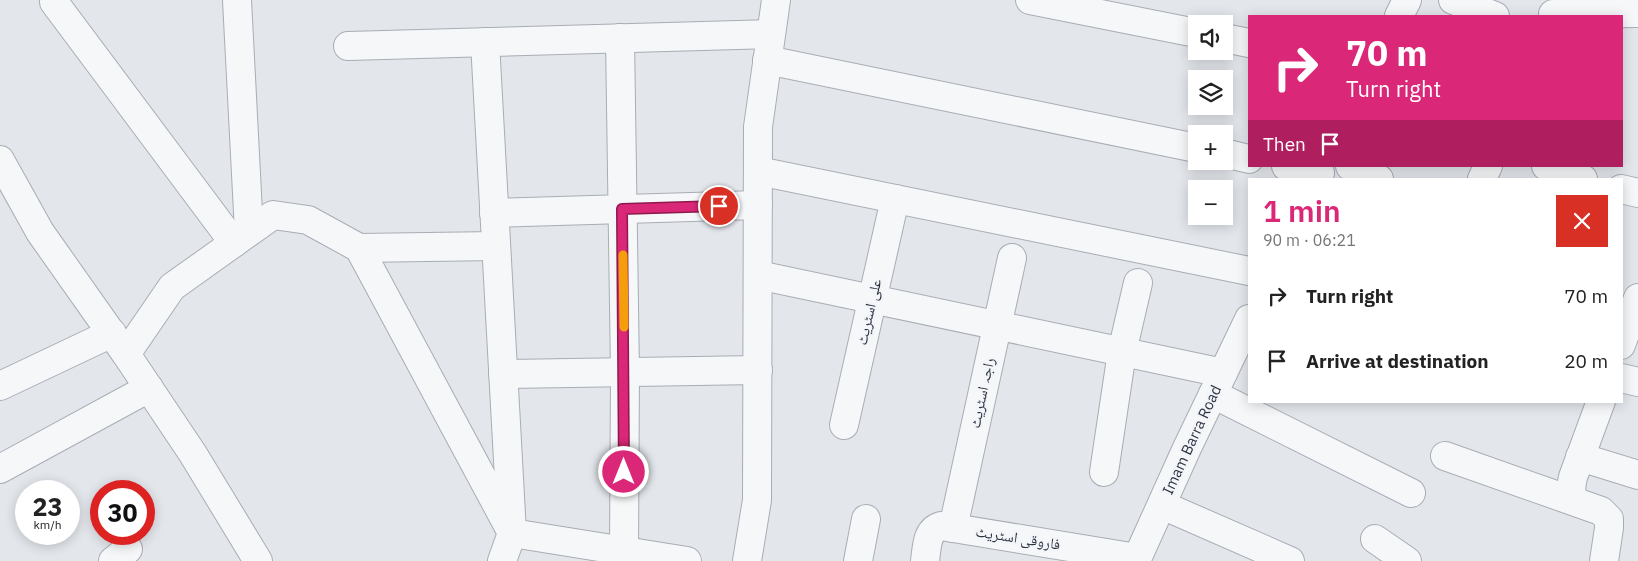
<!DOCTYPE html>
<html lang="en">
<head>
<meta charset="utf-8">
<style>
  body { margin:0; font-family:"IBM Plex Sans","Noto Naskh Arabic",sans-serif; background:#f2f2f2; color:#222; height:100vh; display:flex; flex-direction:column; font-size:19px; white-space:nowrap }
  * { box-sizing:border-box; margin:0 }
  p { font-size:16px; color:#767676 }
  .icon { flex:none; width:28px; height:28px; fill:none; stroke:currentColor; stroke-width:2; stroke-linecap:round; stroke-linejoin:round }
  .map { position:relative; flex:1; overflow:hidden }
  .drawer { position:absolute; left:1248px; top:178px; width:375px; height:225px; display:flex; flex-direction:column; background:#fff; border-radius:0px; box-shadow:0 2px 12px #0003 }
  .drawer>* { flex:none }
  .guide { position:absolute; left:1248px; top:15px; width:375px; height:152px; border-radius:0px; box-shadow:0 2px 12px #0003; background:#db2777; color:#fff; overflow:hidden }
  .fabs { position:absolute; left:1188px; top:15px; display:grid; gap:10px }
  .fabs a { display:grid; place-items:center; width:45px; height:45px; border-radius:0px; background:#fff; box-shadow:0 2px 12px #0003; font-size:25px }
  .speed { position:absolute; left:15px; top:480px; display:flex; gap:10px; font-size:25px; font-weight:700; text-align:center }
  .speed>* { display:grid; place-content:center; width:65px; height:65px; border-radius:50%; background:#fff; box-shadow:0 2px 12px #0003; line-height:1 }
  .speed small { font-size:12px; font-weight:400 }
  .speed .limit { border:8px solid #d22; background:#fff; color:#111 }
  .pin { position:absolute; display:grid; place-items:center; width:42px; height:42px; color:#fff; margin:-21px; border:2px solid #fff; border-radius:50%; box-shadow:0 1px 5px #0007 }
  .me { position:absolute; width:55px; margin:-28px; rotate:0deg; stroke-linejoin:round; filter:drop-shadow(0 0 4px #0008) }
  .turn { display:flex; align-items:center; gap:18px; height:105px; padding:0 15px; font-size:22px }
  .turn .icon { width:65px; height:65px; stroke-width:2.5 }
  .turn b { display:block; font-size:35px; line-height:42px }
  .then { display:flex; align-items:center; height:48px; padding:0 15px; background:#0003; gap:10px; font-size:19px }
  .round { display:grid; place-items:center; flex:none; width:52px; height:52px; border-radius:0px; background:#f2f2f2 }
  .headline { display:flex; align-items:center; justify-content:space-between; height:85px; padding:0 15px }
  h1 { font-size:30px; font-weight:600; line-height:38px; color:#db2777 }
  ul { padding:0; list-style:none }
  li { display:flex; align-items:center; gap:15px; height:65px; padding:0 15px }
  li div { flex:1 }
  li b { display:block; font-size:19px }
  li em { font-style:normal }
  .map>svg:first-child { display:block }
</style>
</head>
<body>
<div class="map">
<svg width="1638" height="561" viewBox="0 0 1638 561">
  <rect width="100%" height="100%" fill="#e3e6eb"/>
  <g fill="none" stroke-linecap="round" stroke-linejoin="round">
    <defs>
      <g id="minor">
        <polyline points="237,0 249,232"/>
        <polyline points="1030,0 1196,33"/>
        <polyline points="1453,0 1495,16"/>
        <polyline points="54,2 234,243"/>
        <polyline points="1553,14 1638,13"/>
        <polyline points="1399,16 1407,0"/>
        <polyline points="620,38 625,372 624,551"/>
        <polyline points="1224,38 1249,43"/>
        <polyline points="485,42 512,533 502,561"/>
        <polyline points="348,46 771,34"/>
        <polyline points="767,60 1196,148"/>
        <polyline points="1224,153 1249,159"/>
        <polyline points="0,160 40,232 126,354 193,454 258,561"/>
        <polyline points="1286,166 1320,173"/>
        <polyline points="1350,166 1379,179"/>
        <polyline points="1546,166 1583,179"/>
        <polyline points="758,171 1249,271"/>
        <polyline points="1482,179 1488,166"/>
        <polyline points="1621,189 1638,193"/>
        <polyline points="494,213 758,205"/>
        <polyline points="359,248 512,533 687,561"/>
        <polyline points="758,275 1223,373"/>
        <polyline points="1621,345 1638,298"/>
        <polyline points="126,354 172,287 273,215 308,220 359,248 496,246"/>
        <polyline points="503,374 758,370"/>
        <polyline points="1621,378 1638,382"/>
        <polyline points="0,386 112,333"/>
        <polyline points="1213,394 1411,493"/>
        <polyline points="844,425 895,199"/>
        <polyline points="1445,456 1601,511 1609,519 1609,528 1604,561"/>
        <polyline points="1580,457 1638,475"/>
        <polyline points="0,469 149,388"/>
        <polyline points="1104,472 1122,352 1138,283"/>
        <polyline points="1573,500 1571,488 1573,477 1601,401"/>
        <polyline points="1162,505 1290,561"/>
        <polyline points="953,528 1012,258"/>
        <polyline points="1375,539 1407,561"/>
        <polyline points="113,561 128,549"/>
        <polyline points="747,561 757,500 758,127 776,0"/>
        <polyline points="858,561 866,519"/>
        <path d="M925,561C927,548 926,530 941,526L1137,558"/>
        <polyline points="1136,561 1187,448 1249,319"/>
      </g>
    </defs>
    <use href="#minor" stroke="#a8adb5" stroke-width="30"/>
    <use href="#minor" stroke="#f6f7f9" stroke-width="28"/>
  </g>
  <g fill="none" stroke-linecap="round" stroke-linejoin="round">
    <defs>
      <polyline id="route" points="624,472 622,209 719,206"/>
    </defs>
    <use href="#route" stroke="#8e194d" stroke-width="12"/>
    <use href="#route" stroke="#db2777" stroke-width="9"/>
    <polyline stroke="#f59e0b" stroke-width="9" points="623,255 624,327"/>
  </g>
  <g text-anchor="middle" stroke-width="5" stroke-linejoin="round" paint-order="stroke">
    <g font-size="15" fill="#2b3343" stroke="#f3f5f8">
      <text transform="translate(869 312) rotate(-77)" y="5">علی اسٹریٹ</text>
      <text transform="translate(982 393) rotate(-78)" y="5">راجہ اسٹریٹ</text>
      <text transform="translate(1192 440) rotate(-65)" y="5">Imam Barra Road</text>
      <text transform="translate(1018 538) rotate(9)" y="5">فاروقی اسٹریٹ</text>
    </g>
  </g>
</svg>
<div class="fabs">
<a><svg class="icon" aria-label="sound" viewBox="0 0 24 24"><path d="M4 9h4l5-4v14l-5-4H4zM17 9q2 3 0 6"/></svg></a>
<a><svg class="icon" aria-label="layers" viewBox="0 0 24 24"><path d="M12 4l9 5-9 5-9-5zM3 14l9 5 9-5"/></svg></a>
<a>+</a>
<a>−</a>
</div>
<div class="speed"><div>23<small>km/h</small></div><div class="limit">30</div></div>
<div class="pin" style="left:719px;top:206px;background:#d93025"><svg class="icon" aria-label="arrive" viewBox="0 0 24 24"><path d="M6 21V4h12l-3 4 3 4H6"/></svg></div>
<svg class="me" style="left:624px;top:472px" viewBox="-20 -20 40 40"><circle r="17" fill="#db2777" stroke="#fff" stroke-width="3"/><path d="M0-11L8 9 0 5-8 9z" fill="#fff"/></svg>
<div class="guide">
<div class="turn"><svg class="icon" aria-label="right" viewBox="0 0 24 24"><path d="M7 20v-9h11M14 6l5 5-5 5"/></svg><div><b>70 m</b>Turn right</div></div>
<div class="then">Then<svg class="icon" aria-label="arrive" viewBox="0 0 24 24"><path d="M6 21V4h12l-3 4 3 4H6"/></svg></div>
</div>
<section class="drawer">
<div class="headline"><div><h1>1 min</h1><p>90 m · 06:21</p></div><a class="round" style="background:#d93025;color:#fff"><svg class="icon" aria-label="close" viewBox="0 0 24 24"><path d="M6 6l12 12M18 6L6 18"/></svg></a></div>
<ul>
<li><svg class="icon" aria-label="right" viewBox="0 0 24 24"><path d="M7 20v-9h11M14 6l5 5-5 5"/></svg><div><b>Turn right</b></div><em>70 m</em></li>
<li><svg class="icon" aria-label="arrive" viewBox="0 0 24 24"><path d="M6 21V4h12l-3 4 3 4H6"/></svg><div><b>Arrive at destination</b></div><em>20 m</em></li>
</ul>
</section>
</div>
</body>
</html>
